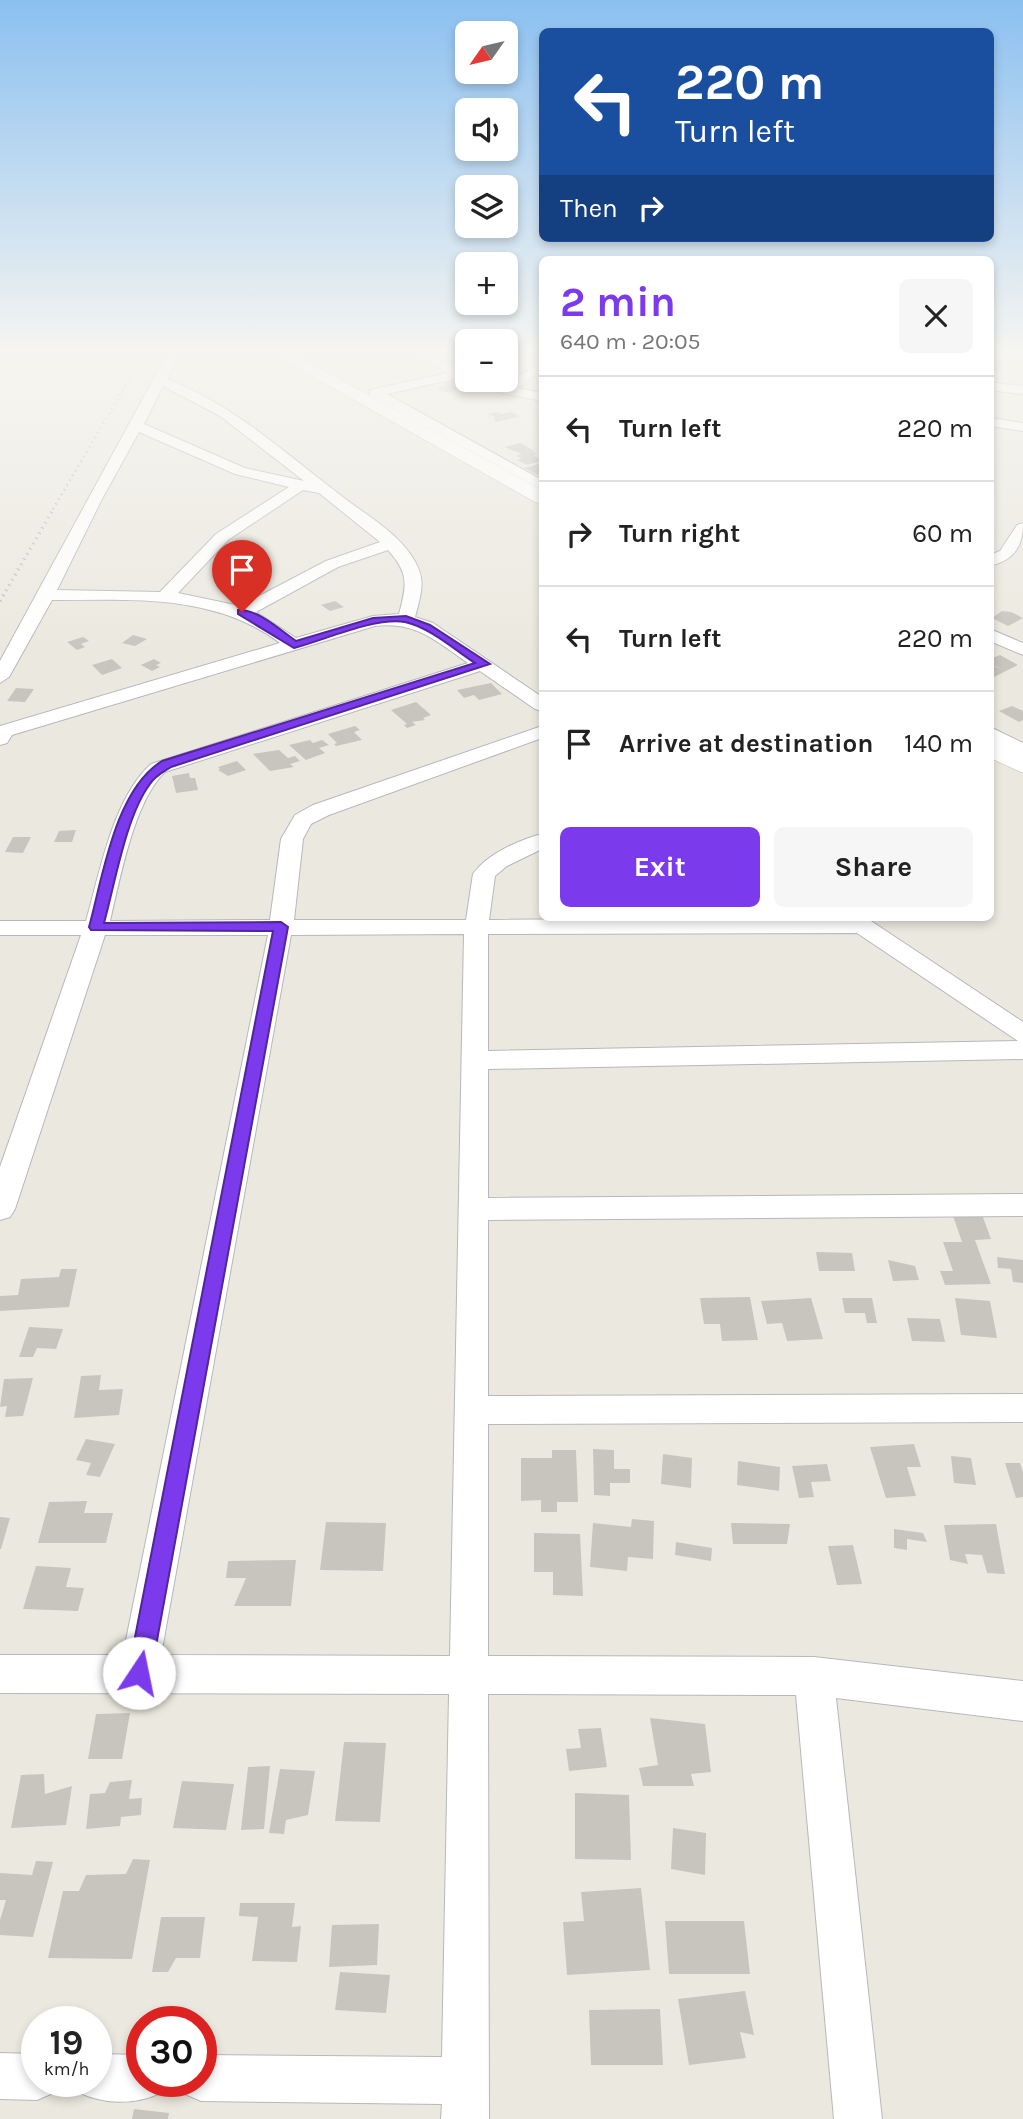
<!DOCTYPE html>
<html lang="en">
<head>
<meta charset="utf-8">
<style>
  body { margin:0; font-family:Karla,sans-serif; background:#f6f6f6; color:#222; height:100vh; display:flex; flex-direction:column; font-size:26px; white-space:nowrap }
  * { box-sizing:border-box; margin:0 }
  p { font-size:23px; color:#767676 }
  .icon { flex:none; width:38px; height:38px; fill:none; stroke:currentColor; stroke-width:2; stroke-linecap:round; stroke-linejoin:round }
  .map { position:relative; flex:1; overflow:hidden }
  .side { position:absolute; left:539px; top:256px; width:455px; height:665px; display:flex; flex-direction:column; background:#fff; border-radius:10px; box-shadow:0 4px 10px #0003 }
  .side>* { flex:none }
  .hud { position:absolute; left:539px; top:28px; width:455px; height:214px; border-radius:10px; box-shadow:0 4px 10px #0003; background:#1a4fa0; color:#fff; overflow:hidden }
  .needle { width:46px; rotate:236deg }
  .buttons { position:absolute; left:455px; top:21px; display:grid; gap:14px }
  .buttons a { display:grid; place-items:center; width:63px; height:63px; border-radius:10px; background:#fff; box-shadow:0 4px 10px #0003; font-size:35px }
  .speed { position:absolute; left:21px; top:2006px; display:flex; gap:14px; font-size:35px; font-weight:700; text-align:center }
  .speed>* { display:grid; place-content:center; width:91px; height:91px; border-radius:50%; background:#fff; box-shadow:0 4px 10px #0003; line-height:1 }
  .speed small { font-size:18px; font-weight:400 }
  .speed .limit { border:10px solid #d22; background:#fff; color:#111 }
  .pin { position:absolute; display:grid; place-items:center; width:60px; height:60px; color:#fff; margin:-72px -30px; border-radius:50% 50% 50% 0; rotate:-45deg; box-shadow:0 0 7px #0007 }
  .pin .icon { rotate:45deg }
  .me { position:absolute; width:77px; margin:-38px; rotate:11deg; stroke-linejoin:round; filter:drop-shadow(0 0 5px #0008) }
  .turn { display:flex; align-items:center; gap:24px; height:147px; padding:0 21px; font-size:32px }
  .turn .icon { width:91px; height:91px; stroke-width:2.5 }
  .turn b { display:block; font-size:49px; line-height:60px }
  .then { display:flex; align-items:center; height:66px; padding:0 21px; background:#0003; gap:14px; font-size:26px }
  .round { display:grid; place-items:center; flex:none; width:74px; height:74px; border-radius:10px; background:#f6f6f6 }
  .headline { display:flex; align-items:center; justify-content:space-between; height:119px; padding:0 21px }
  h1 { font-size:42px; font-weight:700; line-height:52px; color:#7c3aed }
  .primary-button { display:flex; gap:14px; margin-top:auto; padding:14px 21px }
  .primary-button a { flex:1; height:80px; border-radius:10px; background:#7c3aed; color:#fff; font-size:28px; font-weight:700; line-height:80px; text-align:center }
  .primary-button a+a { background:#f6f6f6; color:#222 }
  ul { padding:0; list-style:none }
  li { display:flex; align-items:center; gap:21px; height:105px; padding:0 21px; border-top:2px solid #e0e0e0 }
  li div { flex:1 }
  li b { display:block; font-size:26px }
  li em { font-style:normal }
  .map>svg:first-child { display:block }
</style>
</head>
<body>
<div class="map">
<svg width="1023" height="2119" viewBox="0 0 1023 2119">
  <rect width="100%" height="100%" fill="#ebe9df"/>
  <g fill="#c8c5bf">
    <polygon points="990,356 1005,360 1002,365 991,365 1003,367 998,372 990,370"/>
    <polygon points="459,380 469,384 448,393 437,388 447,385 442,383"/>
    <polygon points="496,412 502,414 511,412 520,416 497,422 494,420 495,417 488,414"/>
    <polygon points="521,443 534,451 532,451 537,454 533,455 542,461 527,465 517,460 522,458 516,456 522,454 504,447"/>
    <polygon points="542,463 542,474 538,475 524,468"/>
    <polygon points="335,601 344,607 330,611 321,605"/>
    <polygon points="1002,611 1011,612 1023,618 1008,626 992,618"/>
    <polygon points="133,635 147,639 135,646 122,643"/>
    <polygon points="83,637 89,641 81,644 85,647 77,650 67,642"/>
    <polygon points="1000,655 1018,665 994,677 990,675 990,665 1002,669 990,664 990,659"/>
    <polygon points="112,659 122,668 102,675 92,665"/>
    <polygon points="154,659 161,663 156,665 160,667 152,671 141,665"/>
    <polygon points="491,683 502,694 479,700 474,695 464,698 457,690"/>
    <polygon points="16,688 34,689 25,702 7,701"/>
    <polygon points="416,702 431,715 423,718 425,720 412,722 416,725 407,728 404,725 407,724 391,710"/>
    <polygon points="1012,706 1023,711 1023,720 1019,722 999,711"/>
    <polygon points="355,726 360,730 354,732 362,740 336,746 334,744 337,743 328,734"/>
    <polygon points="310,740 313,743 322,740 329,745 319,748 325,753 306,760 289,745"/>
    <polygon points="279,750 288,758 295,756 300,761 290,764 294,767 270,771 253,754"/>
    <polygon points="237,761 246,770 228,776 218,770 220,769 218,767"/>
    <polygon points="189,773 190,778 195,778 198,790 176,793 172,776"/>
    <polygon points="76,830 72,842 54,842 59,831"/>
    <polygon points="13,837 31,837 23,853 5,852"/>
    <polygon points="981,1212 991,1239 975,1240 991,1284 945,1285 940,1271 953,1271 943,1242 962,1242 952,1213"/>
    <polygon points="816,1252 852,1253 855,1271 819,1271"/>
    <polygon points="997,1257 1023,1260 1023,1283 1013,1282 1011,1269 998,1268"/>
    <polygon points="888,1260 915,1266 919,1280 893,1281"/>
    <polygon points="61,1269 77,1269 69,1307 0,1311 0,1296 18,1295 21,1279 59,1277"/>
    <polygon points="750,1297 758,1340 722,1341 720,1324 704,1324 700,1298"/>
    <polygon points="811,1298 823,1339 787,1341 782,1323 767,1324 761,1301"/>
    <polygon points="842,1298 872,1298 877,1323 867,1323 865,1313 845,1313"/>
    <polygon points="955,1298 990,1301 997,1338 961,1335"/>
    <polygon points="907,1318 940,1319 945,1342 912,1341"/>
    <polygon points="29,1327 63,1329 56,1349 37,1348 33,1357 19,1357"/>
    <polygon points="101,1375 99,1390 123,1389 119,1415 74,1418 81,1376"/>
    <polygon points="33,1378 23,1416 5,1417 7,1406 0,1407 4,1379"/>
    <polygon points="86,1439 115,1444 100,1477 86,1475 91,1463 76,1460"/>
    <polygon points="914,1444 921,1467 907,1467 916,1496 886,1498 870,1447"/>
    <polygon points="593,1449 614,1450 614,1469 630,1469 630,1483 610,1483 610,1496 594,1495"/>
    <polygon points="552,1450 576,1450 578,1502 557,1502 557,1512 541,1512 541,1500 521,1501 521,1458 552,1458"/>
    <polygon points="663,1454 692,1458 691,1488 661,1484"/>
    <polygon points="951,1456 971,1458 976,1485 954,1483"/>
    <polygon points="738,1461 780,1467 779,1491 737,1485"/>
    <polygon points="1005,1463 1020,1463 1023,1472 1023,1497 1016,1498"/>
    <polygon points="827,1464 831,1481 811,1482 814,1497 799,1498 792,1466"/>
    <polygon points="87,1501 84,1513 113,1513 106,1543 38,1543 49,1502"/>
    <polygon points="0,1517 10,1518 1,1549 0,1549"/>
    <polygon points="632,1519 654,1521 653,1559 628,1557 627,1571 590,1567 593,1523 631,1527"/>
    <polygon points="326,1522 386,1523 383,1571 320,1570"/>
    <polygon points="731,1523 790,1524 787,1544 733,1544"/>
    <polygon points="996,1524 1005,1574 987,1573 982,1555 965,1554 968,1564 950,1560 944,1525"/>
    <polygon points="894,1529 923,1533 927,1542 907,1539 907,1550 894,1548"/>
    <polygon points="534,1533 580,1534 583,1596 553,1595 553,1572 534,1572"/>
    <polygon points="676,1542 712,1548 711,1561 675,1555"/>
    <polygon points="853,1545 862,1584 837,1585 828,1546"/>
    <polygon points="296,1560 291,1606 234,1606 246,1578 226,1578 228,1561"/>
    <polygon points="36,1566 71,1568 66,1587 84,1588 78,1611 23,1609"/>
    <polygon points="130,1713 122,1759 88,1759 96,1714"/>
    <polygon points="650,1718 705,1724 711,1772 691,1774 694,1786 643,1786 639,1768 658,1765"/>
    <polygon points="601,1728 607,1767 569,1771 566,1749 581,1748 578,1729"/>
    <polygon points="344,1742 386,1743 380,1822 335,1821"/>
    <polygon points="270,1766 264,1829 241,1830 248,1767"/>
    <polygon points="280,1769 315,1771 308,1815 286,1820 284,1834 269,1833"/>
    <polygon points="44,1774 45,1794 72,1786 66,1825 11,1828 21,1775"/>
    <polygon points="132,1780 129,1799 142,1798 141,1815 121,1817 120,1826 86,1829 90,1794 105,1793 110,1782"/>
    <polygon points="182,1781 234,1784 226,1830 173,1828"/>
    <polygon points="575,1793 629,1795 631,1860 575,1859"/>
    <polygon points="673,1828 706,1833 705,1875 671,1869"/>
    <polygon points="133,1859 150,1860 132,1959 48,1958 63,1891 79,1891 86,1875 126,1874"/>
    <polygon points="36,1861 53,1862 33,1937 0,1935 0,1920 6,1900 0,1900 0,1873 32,1875"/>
    <polygon points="641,1888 650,1970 567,1975 563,1922 584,1921 581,1892"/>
    <polygon points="240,1903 295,1903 292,1927 301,1926 297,1962 252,1961 258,1917 239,1916"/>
    <polygon points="161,1917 205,1917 200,1958 176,1958 168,1972 152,1972"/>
    <polygon points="665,1921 744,1921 750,1974 669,1974"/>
    <polygon points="379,1924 377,1965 329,1967 332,1925"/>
    <polygon points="340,1972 390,1975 386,2013 335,2010"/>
    <polygon points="745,1991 754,2035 740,2032 746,2058 689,2065 678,1999"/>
    <polygon points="660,2009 663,2065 591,2065 589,2010"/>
    <polygon points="134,2109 169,2113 168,2119 132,2119"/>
  </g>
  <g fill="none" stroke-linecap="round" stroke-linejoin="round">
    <defs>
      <g id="street">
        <path d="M171,354L177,358L167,379C232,404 284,452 339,494C365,515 407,537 419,570C425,585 419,602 415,617L433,623L542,697V711L535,709L480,671L165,772C134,801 120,879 110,921L270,920L281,839L295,815L313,805L542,726V738L329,815L311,824L303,839L294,920H466L473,874C487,854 519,840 542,834V849L507,866L495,876L489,920L865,917L1023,1022V1059L488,1069V1198L1023,1194V1216L488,1220V1396L1023,1394V1422L488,1424V1656L814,1657L1023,1681V1721L836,1698L882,2119H834L796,1695L488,1694L489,2119H441L442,2104L201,2101L185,2094L179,2081H201V2055L442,2057L449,1694L0,1693V1655H123L268,935H105L15,1209L10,1217L0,1220V1167L81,935H0V921H86C100,872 113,798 151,764L468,663C436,641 416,621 375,626L12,735L7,743L0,745V726L280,643C214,593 131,600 52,600L9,677L0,683V661L165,358ZM163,386L220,416L304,481L245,468L144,424ZM139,432L235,474L289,487L216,534L160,592L57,590L102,499ZM303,490L319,493L380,542L326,561L240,606L178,593L228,540ZM388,550C409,573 407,585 399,614L373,616L296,638L256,612L338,567ZM857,933L1018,1041L488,1051V934ZM464,934L450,1656L161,1655L291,935Z"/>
        <polygon points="412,354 428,354 467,372 467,379 459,378 387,394 542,480 542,490 370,396 370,390 448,373"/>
        <polygon points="990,354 1023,354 1023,362 990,358"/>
        <polygon points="542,361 542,370 518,388 542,393 542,401 502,393 471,380 489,380 505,385"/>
        <polygon points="990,382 1023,386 1023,394 990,390"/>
        <polygon points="990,418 1023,423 1023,431 990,426"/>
        <path d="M1023,523C1023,547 1014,560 990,566V555L1000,551L1017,525Z"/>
        <polygon points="990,629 1023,643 1023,655 990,641"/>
        <polygon points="990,727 1023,743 1023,757 990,741"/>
        <polygon points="0,2053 37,2054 37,2081 59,2081 53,2093 37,2100 0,2099"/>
        <path d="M96,2054L142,2055V2081H164L158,2094C134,2105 104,2104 80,2093L74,2081H96Z"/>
      </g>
      <g id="secondary">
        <polygon points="273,354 293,354 542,490 542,504 535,502"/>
        <polygon points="990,738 1023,753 1023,773 990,758"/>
      </g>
    </defs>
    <use href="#street" stroke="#b5b8bc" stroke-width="2"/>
    <use href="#secondary" stroke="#b5b9be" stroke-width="1"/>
    <use href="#street" fill="#fff" fill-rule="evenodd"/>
    <use href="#secondary" fill="#fff" fill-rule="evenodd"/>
    <polyline stroke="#b1b2b2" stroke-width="2.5" stroke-dasharray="1 4.5" stroke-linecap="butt" points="53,509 129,380 137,354"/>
    <polyline stroke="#b1b2b2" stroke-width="3.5" stroke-dasharray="1 5" stroke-linecap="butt" points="0,601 54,508"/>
  </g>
  <linearGradient id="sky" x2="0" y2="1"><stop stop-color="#8bc0f0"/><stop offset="0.54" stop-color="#f6f5f1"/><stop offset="1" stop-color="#f6f5f1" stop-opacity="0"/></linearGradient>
  <rect width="1023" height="651" fill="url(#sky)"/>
  <path fill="#7c3aed" stroke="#51269a" stroke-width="2" d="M238,610C258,609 280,630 296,641L373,618L406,616L430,625L490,664L171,767C163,772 155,776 150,784C126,816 115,883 104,923L281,922L288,927L151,1673L148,1682L139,1685L131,1682L128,1673L273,931L91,930L89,927C103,876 115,790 162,761L475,663C455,650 429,627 405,622C374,617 325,640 294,648L238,614Z"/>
</svg>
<div class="buttons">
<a><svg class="needle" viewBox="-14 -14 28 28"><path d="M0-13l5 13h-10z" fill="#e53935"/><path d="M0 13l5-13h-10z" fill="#767676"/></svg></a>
<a><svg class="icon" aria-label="sound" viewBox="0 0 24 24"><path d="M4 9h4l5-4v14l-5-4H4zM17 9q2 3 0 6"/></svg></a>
<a><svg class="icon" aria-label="layers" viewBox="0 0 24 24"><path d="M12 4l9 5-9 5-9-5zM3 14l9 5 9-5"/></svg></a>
<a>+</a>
<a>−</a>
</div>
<div class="speed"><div>19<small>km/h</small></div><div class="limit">30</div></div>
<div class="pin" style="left:242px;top:612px;background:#d93025"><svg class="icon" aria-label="arrive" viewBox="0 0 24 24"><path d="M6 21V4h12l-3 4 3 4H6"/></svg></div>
<svg class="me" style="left:139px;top:1673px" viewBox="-20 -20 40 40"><circle r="19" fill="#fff"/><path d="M0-13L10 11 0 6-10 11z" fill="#7c3aed"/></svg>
<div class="hud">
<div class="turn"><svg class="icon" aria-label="left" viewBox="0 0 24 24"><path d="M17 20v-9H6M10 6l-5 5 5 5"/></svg><div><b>220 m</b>Turn left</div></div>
<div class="then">Then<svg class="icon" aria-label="right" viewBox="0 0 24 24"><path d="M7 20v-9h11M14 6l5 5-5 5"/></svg></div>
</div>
<section class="side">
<div class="headline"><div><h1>2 min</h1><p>640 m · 20:05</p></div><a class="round"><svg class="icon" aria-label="close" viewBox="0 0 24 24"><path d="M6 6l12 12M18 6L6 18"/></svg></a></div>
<ul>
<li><svg class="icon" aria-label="left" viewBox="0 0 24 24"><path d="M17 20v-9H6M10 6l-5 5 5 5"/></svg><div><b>Turn left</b></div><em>220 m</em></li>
<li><svg class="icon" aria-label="right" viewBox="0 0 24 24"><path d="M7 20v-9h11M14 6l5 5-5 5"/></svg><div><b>Turn right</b></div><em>60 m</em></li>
<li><svg class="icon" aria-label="left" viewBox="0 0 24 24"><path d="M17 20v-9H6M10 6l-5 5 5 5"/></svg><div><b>Turn left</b></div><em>220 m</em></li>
<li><svg class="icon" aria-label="arrive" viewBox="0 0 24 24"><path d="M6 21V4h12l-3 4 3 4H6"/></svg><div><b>Arrive at destination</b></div><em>140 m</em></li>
</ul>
<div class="primary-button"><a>Exit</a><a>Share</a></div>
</section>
</div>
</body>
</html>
